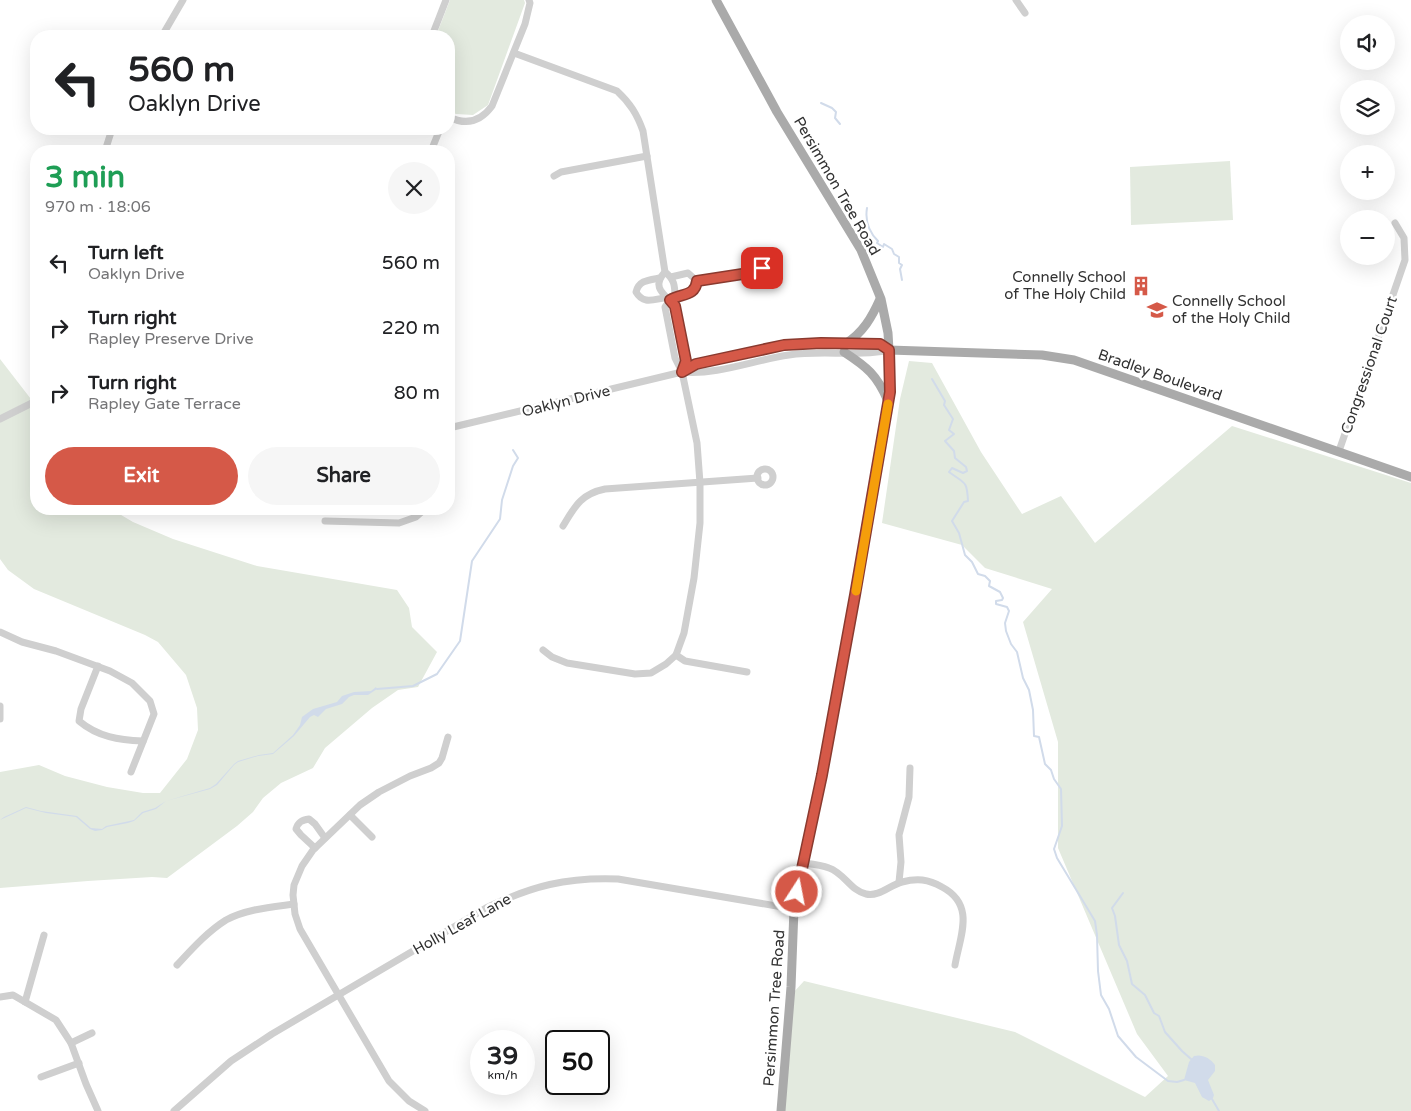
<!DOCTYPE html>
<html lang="en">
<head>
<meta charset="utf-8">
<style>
  body { margin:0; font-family:"Varela Round",sans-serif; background:#f6f6f6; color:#202124; height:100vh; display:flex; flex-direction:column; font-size:19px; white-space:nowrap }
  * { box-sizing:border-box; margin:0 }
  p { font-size:16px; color:#757577 }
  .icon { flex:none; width:28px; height:28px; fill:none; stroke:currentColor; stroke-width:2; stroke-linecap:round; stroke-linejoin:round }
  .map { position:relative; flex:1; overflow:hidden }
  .sheet { position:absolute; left:30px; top:145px; width:425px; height:370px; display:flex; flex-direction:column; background:#fff; border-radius:20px; box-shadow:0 5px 20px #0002 }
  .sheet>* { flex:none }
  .top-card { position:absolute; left:30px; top:30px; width:425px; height:105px; border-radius:20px; box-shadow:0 5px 20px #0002; background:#fff; color:#202124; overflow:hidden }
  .controls { position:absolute; left:1340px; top:15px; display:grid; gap:10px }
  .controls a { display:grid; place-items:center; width:55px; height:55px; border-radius:50%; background:#fff; box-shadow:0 5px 20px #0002; font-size:25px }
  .speed { position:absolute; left:470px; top:1030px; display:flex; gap:10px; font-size:25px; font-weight:700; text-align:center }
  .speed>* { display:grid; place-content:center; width:65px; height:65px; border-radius:50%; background:#fff; box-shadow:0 5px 20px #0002; line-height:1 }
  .speed small { font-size:12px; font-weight:400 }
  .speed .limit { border:2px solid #111; border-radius:8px; background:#fff; color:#111 }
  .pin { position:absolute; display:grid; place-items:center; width:42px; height:42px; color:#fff; margin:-21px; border-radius:10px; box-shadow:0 2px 8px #0006 }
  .me { position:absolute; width:55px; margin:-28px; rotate:11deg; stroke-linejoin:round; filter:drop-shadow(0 0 4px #0008) }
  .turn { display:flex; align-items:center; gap:18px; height:105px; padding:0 15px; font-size:22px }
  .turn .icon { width:65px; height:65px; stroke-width:2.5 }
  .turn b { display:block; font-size:35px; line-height:42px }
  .round { display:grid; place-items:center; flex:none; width:52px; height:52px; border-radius:26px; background:#f6f6f6 }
  .overview { display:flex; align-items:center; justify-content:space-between; height:85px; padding:0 15px }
  h1 { font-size:30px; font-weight:700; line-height:38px; color:#1e9e55 }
  .action { display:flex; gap:10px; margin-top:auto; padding:10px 15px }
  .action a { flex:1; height:58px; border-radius:30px; background:#d55948; color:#fff; font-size:20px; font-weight:700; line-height:58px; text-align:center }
  .action a+a { background:#f6f6f6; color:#202124 }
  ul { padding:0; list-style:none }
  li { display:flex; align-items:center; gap:15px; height:65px; padding:0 15px }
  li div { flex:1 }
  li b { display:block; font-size:19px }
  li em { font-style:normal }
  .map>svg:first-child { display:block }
</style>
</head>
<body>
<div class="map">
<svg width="1411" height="1111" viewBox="0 0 1411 1111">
  <rect width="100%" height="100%" fill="#fff"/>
  <g fill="#e3eadf">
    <polygon points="450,0 524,0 525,3 488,105 473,115 456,114 449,111 449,36 436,36"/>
    <polygon points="1230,161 1233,220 1131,225 1130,167"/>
    <polygon points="0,359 34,403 36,408 36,509 111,509 133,522 173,539 257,566 397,590 409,608 412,627 437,652 418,687 398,690 372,708 325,748 313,768 281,783 263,798 253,812 237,826 167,878 152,877 88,881 0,888 0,772 39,765 65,776 107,787 143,793 160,793 187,759 198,730 197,708 186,675 158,642 145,635 34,589 8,570 0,559"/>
    <polygon points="909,361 932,363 981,452 1022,514 1061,496 1095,543 1232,426 1411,483 1411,1111 784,1111 793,993 804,981 1015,1032 1145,1097 1168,1076 1137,1034 1058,848 1058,742 1023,622 1052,589 985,568 962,545 882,523 900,399"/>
  </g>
  <g fill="#d1dbea">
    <polygon points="376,687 377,689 368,695 354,695 349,697 342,704 326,709 318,717 314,715 310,717 294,736 273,754 258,756 238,762 234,765 217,785 210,789 166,801 156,809 143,813 134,821 128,823 107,827 102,830 95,831 90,829 76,817 46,813 26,808 0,820 4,817 26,807 41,811 77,816 91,828 102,829 106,826 134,820 142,812 155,808 166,801 210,788 216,784 234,764 238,761 259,755 273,753 293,735 300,725 302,717 313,709 337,702 342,696 354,692 371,691"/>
    <path d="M1194,1056C1202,1054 1210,1058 1215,1065V1071L1208,1080L1214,1095L1213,1098L1209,1101L1202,1097L1195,1083L1184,1080L1189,1062Z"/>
  </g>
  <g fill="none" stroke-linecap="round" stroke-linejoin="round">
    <g stroke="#d1dbea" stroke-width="2">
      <polyline points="821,103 832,108 836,112 835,118 840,124"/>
      <path d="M867,208C865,220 869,232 878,241L877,243L883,247L884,244L892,249L894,254L899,257V263L902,265L900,269L902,280"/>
      <path d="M932,379L945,401L944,405L953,419L949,430L954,434L945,441L954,451L955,458L966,467L967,471L963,473L952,468L949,472C965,484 967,480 968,501L964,502L952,521L959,533L965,555L972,562L978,574L985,576L990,581L989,586L1000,592L1003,598L1002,600L996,601V604L1007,607L1009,611L1005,623L1006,631L1011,644L1017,652L1023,678L1029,690L1033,710L1034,736L1039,737L1045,764L1051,770L1054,779L1061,789L1062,826L1054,849L1057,858L1095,921L1097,935L1098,971L1101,995L1109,1009L1118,1036L1136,1057L1168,1081L1177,1082L1184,1080"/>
      <polyline points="377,689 413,686 437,674 460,641 472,561 500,519 502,500 513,466 518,458 513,450"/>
      <polyline points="1123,893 1112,908 1115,916 1119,945 1127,961 1132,984 1145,995 1154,1013 1159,1016 1165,1032 1182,1051 1191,1059"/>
      <polyline points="1212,1099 1219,1111"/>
    </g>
    <g stroke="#cfcfcf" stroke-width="7">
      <polyline points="1016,0 1025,13"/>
      <polyline points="162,36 183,0"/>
      <polyline points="432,36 446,0"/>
      <path d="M514,53L617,91C630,103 637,114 643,131L665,272C674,279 675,285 675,297L670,300L665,307L675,358L682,372L697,443L700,483V523L694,578L684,633L676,655L666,664L651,673L635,674L567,663L552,657L543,650"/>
      <path d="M449,117C467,126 481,121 492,106L525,24L530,3L529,0"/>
      <polyline points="105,151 112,129"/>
      <polyline points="431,151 440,129"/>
      <polyline points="554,176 561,172 647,156"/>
      <circle cx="770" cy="269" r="8"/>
      <path d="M665,272C650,288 666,295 675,306L686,361L682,372"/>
      <polyline points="671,277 688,273 697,281"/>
      <path d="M660,278C649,280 639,280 636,292C643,304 652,300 664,298"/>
      <polyline points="697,281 762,271"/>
      <path d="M675,297C686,294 695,294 697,281"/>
      <path d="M683,372C718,375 754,360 789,355C822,350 857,357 889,350"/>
      <polyline points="0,419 36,401"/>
      <polyline points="449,428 682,372 696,364 784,345 821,343 880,344 889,350"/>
      <polyline points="1339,451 1405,260 1404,238 1395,223"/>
      <circle cx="765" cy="477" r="8"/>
      <polyline points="325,521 399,523 416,517 425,509"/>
      <path d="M563,526C575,506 581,494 605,489L758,478"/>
      <polyline points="0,632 22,642 56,651 110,671 132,683 150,701 154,714 131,772"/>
      <polyline points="676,655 685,661 747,672"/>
      <path d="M98,666L81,709L79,721C98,737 119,740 143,741"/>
      <polyline points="0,706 0,719"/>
      <polyline points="350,815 372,837"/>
      <path d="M315,848L301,835L296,829C298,822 302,820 309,819L315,824L325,838"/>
      <path d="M803,863C811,864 821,865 829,868C844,873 851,891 866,894C879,897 890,885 902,882C917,878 928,879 942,887C976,905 960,936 955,965"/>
      <polyline points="899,882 901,862 899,835 909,797 910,768"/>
      <path d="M177,965C192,949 207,932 226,920C246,909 272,907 294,904"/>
      <polyline points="0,997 13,995 56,1020 71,1043 86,1084 98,1111"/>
      <polyline points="25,1002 44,935"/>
      <polyline points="71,1043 92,1033"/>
      <polyline points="41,1077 79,1063"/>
      <path d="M174,1111L231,1061L272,1034L486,908C532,886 566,877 618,879L794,909"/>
      <polyline points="425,1111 409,1101 389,1081 300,929 295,914 293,895 294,885 302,866 313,850 360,805 379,792 410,776 431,768 439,763 442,758 448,737"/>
    </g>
    <g stroke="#aaa" stroke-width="9">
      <polyline points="716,0 777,112 861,250 881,299 888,333 889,350 890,392 852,612 822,775 794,909 791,987 781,1111"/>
      <path d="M845,344C863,333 872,317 880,299"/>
      <polyline points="889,350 1042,355 1074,360 1411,477"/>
      <path d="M844,352C867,367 877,375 888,401"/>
    </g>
  </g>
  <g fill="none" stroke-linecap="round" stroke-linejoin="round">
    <defs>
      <path id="route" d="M762,268V271L697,281C695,297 681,293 670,300L675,306L686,361L682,372L696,364L784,345L821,343L880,344L889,350L890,392L855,595L822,775L797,892"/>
    </defs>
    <use href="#route" stroke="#8a3a2f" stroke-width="12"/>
    <use href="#route" stroke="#d55948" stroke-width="9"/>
    <polyline stroke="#f59e0b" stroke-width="9" points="856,591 888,404"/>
  </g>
  <defs>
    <symbol id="building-bare" viewBox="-9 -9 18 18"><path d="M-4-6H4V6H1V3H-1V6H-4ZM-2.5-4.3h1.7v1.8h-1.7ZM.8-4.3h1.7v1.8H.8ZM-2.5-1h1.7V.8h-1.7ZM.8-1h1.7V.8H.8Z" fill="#d55948" stroke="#fff" stroke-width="2.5" paint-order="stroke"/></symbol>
    <symbol id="school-bare" viewBox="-9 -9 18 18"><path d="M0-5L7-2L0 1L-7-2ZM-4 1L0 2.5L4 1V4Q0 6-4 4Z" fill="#d55948" stroke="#fff" stroke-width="2.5" paint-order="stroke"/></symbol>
  </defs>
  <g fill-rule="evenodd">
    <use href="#building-bare" x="1127" y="272" width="28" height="28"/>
    <use href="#school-bare" x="1143" y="296" width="28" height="28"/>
  </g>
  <g text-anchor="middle" stroke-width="5" stroke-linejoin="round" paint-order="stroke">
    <g font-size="15" fill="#323232" stroke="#fff">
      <text transform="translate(837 186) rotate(60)" y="5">Persimmon Tree Road</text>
      <text transform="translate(1369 365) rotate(-71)" y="5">Congressional Court</text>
      <text transform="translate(1160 375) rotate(19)" y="5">Bradley Boulevard</text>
      <text transform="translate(566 401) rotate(-14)" y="5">Oaklyn Drive</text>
      <text transform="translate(462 924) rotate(-29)" y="5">Holly Leaf Lane</text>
      <text transform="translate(774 1008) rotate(-86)" y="5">Persimmon Tree Road</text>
    </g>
    <g font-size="15" fill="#323232" stroke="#fff" text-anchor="end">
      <text x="1126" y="282">Connelly School<tspan x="1126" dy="17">of The Holy Child</tspan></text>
      <text x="1172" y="306" text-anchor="start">Connelly School<tspan x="1172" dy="17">of the Holy Child</tspan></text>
    </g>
  </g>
</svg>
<div class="controls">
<a><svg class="icon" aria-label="sound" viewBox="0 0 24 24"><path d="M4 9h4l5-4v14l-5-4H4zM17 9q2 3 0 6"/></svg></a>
<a><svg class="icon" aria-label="layers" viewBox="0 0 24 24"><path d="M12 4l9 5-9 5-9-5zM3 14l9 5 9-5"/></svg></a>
<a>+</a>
<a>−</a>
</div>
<div class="speed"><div>39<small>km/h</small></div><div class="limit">50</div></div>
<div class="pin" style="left:762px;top:268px;background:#d93025"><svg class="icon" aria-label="arrive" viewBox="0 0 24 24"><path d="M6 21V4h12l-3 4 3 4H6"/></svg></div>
<svg class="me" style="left:797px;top:892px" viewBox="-20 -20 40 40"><circle r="17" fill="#d55948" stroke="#fff" stroke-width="3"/><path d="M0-11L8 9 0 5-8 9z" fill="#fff"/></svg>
<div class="top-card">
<div class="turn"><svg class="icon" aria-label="left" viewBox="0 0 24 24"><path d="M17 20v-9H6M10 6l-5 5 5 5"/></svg><div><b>560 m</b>Oaklyn Drive</div></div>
</div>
<section class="sheet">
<div class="overview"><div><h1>3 min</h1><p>970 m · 18:06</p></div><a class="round"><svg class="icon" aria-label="close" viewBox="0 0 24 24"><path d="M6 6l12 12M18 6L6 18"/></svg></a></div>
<ul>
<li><svg class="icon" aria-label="left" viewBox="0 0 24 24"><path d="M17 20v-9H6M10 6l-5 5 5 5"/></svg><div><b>Turn left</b><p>Oaklyn Drive</p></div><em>560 m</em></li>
<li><svg class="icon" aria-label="right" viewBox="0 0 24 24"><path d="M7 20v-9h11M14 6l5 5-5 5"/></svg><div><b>Turn right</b><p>Rapley Preserve Drive</p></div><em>220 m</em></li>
<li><svg class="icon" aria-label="right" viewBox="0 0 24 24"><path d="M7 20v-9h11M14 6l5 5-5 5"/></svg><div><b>Turn right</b><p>Rapley Gate Terrace</p></div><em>80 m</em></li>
</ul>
<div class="action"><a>Exit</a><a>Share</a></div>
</section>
</div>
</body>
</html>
